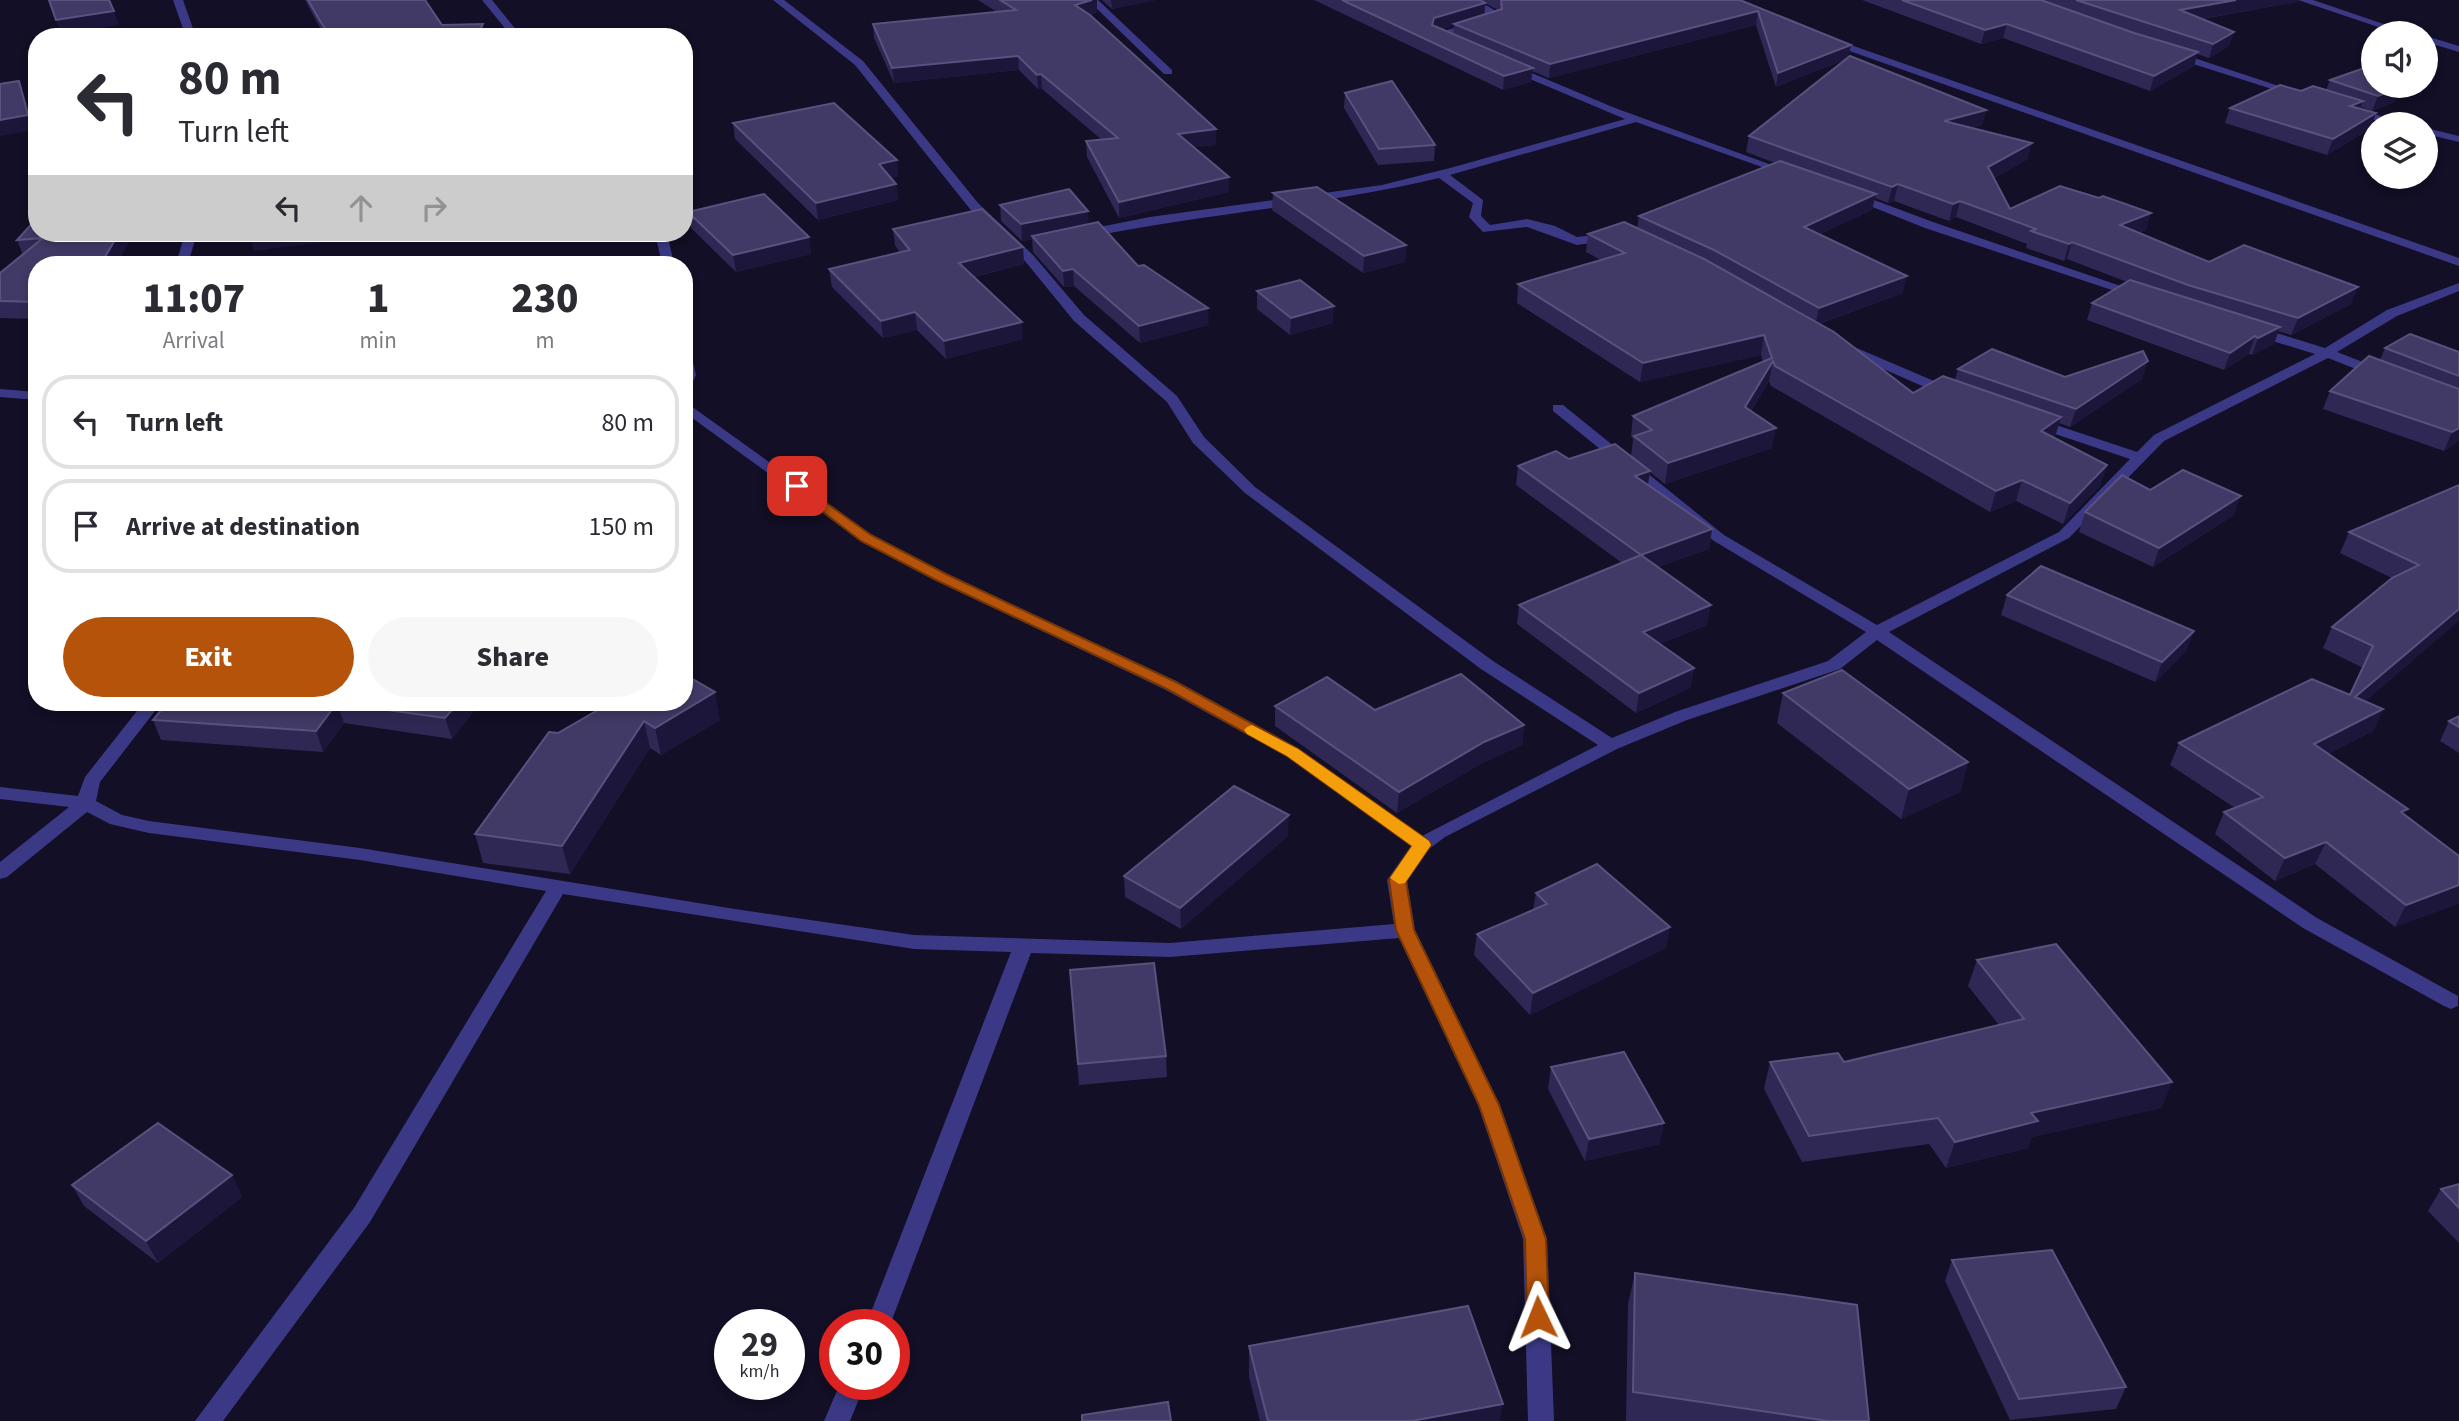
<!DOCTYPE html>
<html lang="en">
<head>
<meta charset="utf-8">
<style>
  body { margin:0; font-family:"Source Sans 3",sans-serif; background:#f7f7f7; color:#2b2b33; height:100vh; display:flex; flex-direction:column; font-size:26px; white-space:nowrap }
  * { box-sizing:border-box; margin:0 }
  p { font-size:23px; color:#7c7c81 }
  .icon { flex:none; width:38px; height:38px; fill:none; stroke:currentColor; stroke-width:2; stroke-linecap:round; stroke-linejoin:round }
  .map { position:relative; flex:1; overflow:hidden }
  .details { position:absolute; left:28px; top:256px; width:665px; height:455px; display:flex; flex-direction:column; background:#fff; border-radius:28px; box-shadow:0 4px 10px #0003 }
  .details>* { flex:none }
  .guide { position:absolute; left:28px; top:28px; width:665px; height:214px; border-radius:28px; box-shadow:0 4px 10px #0003; background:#fff; color:#2b2b33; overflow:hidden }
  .controls { position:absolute; left:2361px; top:21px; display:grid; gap:14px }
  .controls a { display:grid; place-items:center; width:77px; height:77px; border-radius:50%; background:#fff; box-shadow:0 4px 10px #0003; font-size:35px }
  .speed { position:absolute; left:714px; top:1309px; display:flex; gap:14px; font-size:35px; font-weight:700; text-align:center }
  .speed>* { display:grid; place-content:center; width:91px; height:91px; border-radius:50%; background:#fff; box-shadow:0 4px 10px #0003; line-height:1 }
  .speed small { font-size:18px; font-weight:400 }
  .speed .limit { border:10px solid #d22; background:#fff; color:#111 }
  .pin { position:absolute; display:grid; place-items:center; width:60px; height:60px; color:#fff; margin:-30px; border-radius:14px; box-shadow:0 4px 10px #0006 }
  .me { position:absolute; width:77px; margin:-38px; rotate:358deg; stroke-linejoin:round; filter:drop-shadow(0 0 5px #0008) }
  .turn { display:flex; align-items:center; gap:24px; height:147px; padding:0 35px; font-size:32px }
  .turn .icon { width:91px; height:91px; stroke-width:2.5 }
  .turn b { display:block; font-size:49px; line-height:60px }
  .lanes { display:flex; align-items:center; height:66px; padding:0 35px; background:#0003; justify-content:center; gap:35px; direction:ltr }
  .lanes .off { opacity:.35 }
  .eta { display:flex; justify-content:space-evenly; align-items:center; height:119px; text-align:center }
  .eta b { font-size:42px; font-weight:800; line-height:49px }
  .cta { display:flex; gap:14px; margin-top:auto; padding:14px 35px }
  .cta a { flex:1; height:80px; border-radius:42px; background:#b45309; color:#fff; font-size:28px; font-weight:800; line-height:80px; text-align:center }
  .cta a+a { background:#f7f7f7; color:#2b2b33 }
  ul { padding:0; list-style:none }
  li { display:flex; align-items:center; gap:21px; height:94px; margin:0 14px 10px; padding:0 21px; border:4px solid #e1e1e2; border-radius:28px }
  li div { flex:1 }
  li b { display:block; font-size:26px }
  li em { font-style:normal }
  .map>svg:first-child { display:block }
</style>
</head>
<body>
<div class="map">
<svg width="2459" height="1421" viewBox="0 0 2459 1421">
  <rect width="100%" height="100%" fill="#120f26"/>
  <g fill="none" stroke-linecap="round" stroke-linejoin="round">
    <g fill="#3b3985" fill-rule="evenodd">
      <polygon points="173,0 183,0 196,37 186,37"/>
      <polygon points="482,0 492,0 522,37 512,37"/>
      <polygon points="773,0 784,0 863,61 978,203 1033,255 1084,315 1177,396 1204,437 1255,487 1493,661 1612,738 1675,712 1828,661 1866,632 1714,541 1553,411 1553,405 1563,405 1724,535 1877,625 2059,532 2130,459 2031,426 2031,420 2041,420 2137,452 2154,435 2315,354 2250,334 2250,328 2260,328 2325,348 2387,310 2459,283 2459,291 2397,316 2337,352 2386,371 2386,377 2376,377 2328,358 2164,441 2069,538 1889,632 2317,918 2458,996 2458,1006 2451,1009 2444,1006 2303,928 1877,640 1840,669 1687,720 1617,749 1445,837 1429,849 1407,881 1415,930 1500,1105 1547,1239 1554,1421 1528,1421 1523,1239 1478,1105 1399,938 1170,957 1031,953 890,1325 866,1325 1011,952 914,949 563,894 370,1222 223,1421 195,1421 354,1208 546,891 360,860 149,833 110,824 87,812 7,877 0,879 0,862 69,807 0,799 0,787 78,796 85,777 144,702 162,702 100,782 96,801 122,815 149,821 360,848 735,909 914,935 1170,943 1394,924 1387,880 1411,846 1286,756 1164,689 935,580 861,541 684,412 684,401 871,535 947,574 1176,681 1298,748 1422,836 1598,745 1481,669 1245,493 1193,443 1167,402 1074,321 1025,261 970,209 855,65"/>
      <polygon points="1088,0 1098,0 1172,70 1172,74 1164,74"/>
      <path d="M1462,0C1475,0 1496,6 1501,19L1445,37L1453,43L1444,45L1434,38V34L1491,17Z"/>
      <polygon points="2298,0 2313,0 2410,33 2396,33"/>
      <polygon points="2426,36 2459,46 2459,52 2426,42"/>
      <polygon points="1828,37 2459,258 2459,266 1824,42 1823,40"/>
      <polygon points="2171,53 2179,53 2300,93 2291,95 2171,57"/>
      <path d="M1510,64L1615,108L1794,173L1784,175L1636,122L1450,175L1483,200L1481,216L1490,225L1527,219L1555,226L1577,237L1614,233L1616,236L1610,240L1577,245L1527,227L1483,232L1469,217L1473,203L1439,178C1322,206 1202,214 1084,238L1078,234L1084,230L1150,217L1382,185L1450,168L1625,119L1506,69L1505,67Z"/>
      <polygon points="2352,108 2403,122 2404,124 2388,124 2348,113 2347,111"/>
      <polygon points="2426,128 2459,136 2459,142 2426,134"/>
      <polygon points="1850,194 1858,194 1933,222 2144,294 2138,298 2133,297 1925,228 1850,198"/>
      <polygon points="185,233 197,233 188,264 176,264"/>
      <polygon points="655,233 667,233 674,264 662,264"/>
      <polygon points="1845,343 1955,390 1957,393 1950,397 1945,396 1840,350 1838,347"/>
      <polygon points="684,350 691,354 696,375 689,390 684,391"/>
      <polygon points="0,389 37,392 37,400 0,397"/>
      <polygon points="840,1384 865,1384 850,1421 824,1421"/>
    </g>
  </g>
  <g fill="#302854" fill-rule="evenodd">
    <polygon points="305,0 425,0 442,25 486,37 325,37"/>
    <polygon points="978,0 1097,0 1097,12 1090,15 1216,129 1216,145 1194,147 1229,192 1119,218 1087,157 1086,141 1102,140 1042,89 1038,89 1019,70 894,83 874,38 873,24 997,12"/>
    <polygon points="1102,0 1155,0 1112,9"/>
    <path d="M1314,0H1740L1851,45L1848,57L1986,110L1982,125L1972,128L2028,159L1994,178L2010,209L2146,230L2139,233L2209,262L2351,304L2291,335L2278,331L2274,344L2252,355L2249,354L2224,370L2087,320L2092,303L2127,282L2067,259L2064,261L2026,248L2027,244L1956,217L1949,221L1894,201L1888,203L1875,198L1872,210L1820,234L1903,293L1819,324L1913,393L1955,380L1958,369L2065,377L2142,379L2070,427L2059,423L2054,438L2107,465L2100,486L2063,524L2016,501L1990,512L1771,386L1769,381L1751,411L1772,448L1665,484L1650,472L1648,485L1712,529L1709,549L1658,567L1707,625L1660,644L1694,668L1690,688L1636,713L1517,624L1519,605L1622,563L1516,485L1518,466L1569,459L1631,456L1633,439L1631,436L1633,416L1763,362L1761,355L1640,382L1517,303L1518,284L1601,260L1586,252L1588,234L1637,228L1639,216L1775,163L1746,152L1749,136L1844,60L1776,87L1756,25L1549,78L1532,71L1531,82L1503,90ZM1485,3L1492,7L1499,10L1485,15ZM1454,25L1453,34L1442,29Z"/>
    <polygon points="1862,0 2298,0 2297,2 2202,19 2234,32 2229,46 2209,58 2197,54 2194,66 2150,91 2003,38 1981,44"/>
    <polygon points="2373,65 2395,102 2372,111 2361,107 2360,109 2376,113 2370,129 2327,155 2225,123 2230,108 2301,91 2326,90 2330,80"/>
    <polygon points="1345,93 1435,145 1434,161 1378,165 1344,108"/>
    <polygon points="733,123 897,160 898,176 891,178 896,184 898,200 818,220 735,139"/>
    <polygon points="1273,193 1406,245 1405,262 1363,273 1272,210"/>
    <polygon points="1000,205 1089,224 1138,266 1209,325 1140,343 1074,286 1064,287 1033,252 1032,239 1022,241 1001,221"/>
    <polygon points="688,212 809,237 811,254 736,272 691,228"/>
    <polygon points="893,229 1023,247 1024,264 974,277 1023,339 946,359 917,330 883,338 832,287 829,269 900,253 895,245"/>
    <polygon points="134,233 37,264 37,319 0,318 0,273 23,255 17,240"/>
    <polygon points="1257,291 1333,323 1290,335 1257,309"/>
    <polygon points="2385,348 2459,352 2459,441 2444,451 2323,409 2330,391 2380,360"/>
    <polygon points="2459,485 2366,702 2383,709 2373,731 2328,754 2405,815 2459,856 2395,927 2315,864 2275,881 2215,834 2224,812 2235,808 2170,765 2179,743 2350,695 2363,668 2323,648 2332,627 2392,578 2340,553 2349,532"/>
    <polygon points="2150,490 2234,515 2153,567 2079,532 2085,512"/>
    <polygon points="2007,595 2194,631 2186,651 2155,682 2001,615"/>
    <polygon points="688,676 720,720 661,755 650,748 570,874 483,863 475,834 558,733"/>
    <polygon points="1783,693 1968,762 1960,792 1901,819 1777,723"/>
    <polygon points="168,702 481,702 452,739 344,723 323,752 161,740 153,720"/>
    <polygon points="1275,706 1375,710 1524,725 1522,745 1482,763 1397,813 1275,726"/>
    <polygon points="2459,716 2459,753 2440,741 2449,721"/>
    <polygon points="1288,836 1181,929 1125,897 1124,876"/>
    <polygon points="1536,893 1666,948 1530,1015 1474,955 1477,934 1533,910"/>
    <polygon points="1977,960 2172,1082 2161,1108 2032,1137 2028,1148 1946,1168 1929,1144 1802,1162 1764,1089 1770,1062 1844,1062 1999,1025 1968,986"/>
    <polygon points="1070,970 1166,1056 1167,1077 1079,1085"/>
    <polygon points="1551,1067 1660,1144 1585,1161 1548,1089"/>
    <polygon points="232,1175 242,1197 158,1263 84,1206 72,1185"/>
    <polygon points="2459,1184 2459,1243 2428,1211 2441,1189"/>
    <polygon points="1952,1260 2126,1387 2116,1409 2010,1420 1945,1281"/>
    <polygon points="1635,1273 1869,1421 1626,1421 1628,1304"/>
    <polygon points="1249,1346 1500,1421 1260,1421 1249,1377"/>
  </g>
  <g fill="#1c163a">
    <polygon points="1092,0 1097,0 1097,12 1076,19 1075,5"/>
    <polygon points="1111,0 1155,0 1112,9"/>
    <polygon points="2236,0 2298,0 2297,2 2176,23 2180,10"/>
    <polygon points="1485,3 1484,16 1454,24 1454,25 1433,31 1432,25 1434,18"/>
    <polygon points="114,11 119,25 61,34 56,20"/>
    <polygon points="1758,11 1756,25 1549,78 1550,64"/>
    <polygon points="483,24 486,37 476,37"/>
    <polygon points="2007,24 2003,38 1981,44 1985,30"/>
    <polygon points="2234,32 2229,46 2209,58 2213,44"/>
    <polygon points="1851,45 1848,59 1776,87 1778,73"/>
    <polygon points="2198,52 2194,66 2150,91 2154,76"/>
    <polygon points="1018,56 1019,70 894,83 892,68"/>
    <polygon points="1533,68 1531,82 1503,90 1504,76"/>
    <polygon points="1041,74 1042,89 1038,89 1037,75"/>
    <polygon points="19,81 25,96 34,130 0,136 0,120"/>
    <polygon points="2401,87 2395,102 2372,111 2378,96"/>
    <polygon points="2363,101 2357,117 2350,106"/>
    <polygon points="1986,110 1982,125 1940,136 1944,121"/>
    <polygon points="2376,113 2370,129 2327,155 2333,139"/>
    <polygon points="1216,129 1216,145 1178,149 1178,134"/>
    <polygon points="2032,143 2028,159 1984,183 1988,167"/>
    <polygon points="897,160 898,176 881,180 879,164"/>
    <polygon points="1229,177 1229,192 1119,218 1119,202"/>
    <polygon points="896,184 898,200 818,220 816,203"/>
    <polygon points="1898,184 1894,201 1888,203 1892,187"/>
    <polygon points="1876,194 1872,210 1800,243 1804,227"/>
    <polygon points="1960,201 1956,217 1949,221 1953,204"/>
    <polygon points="1088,211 1089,227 1032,236 1032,239 1022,241 1021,224"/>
    <polygon points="2151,213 2146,230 2115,241 2120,225"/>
    <polygon points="119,233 134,233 117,264 101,264"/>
    <polygon points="263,233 325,233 324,242 254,251 249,234"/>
    <polygon points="809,237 811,254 736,272 733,255"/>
    <polygon points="2072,242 2067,259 2064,261 2069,244"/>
    <polygon points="1406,245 1405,262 1363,273 1364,256"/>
    <polygon points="1023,247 1024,264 960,280 959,263"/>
    <polygon points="1073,269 1074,286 1064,287 1063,271"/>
    <polygon points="1907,276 1903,293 1815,325 1819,308"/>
    <polygon points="2358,287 2351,304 2291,335 2298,318"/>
    <polygon points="1334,306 1333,323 1290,335 1291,318"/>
    <polygon points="1208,308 1209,325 1140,343 1139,326"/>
    <polygon points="915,312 917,330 883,338 881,321"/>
    <polygon points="1022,322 1023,339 946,359 944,341"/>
    <polygon points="2280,327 2274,344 2252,355 2258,338"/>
    <polygon points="1764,335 1761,355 1640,382 1643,363"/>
    <polygon points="2255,336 2249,354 2224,370 2230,353"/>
    <polygon points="1773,361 1769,381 1741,427 1745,407"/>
    <polygon points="2148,361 2142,379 2070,427 2076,409"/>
    <polygon points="2061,417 2055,437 2035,451 2041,431"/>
    <polygon points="1776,428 1772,448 1665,484 1668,463"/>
    <polygon points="2459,428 2459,441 2444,451 2452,432"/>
    <polygon points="2107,465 2100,486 2063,524 2070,503"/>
    <polygon points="1650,471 1647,490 1635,476"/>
    <polygon points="2022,480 2016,501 1990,512 1996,491"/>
    <polygon points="2241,496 2234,515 2153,567 2159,548"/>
    <polygon points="1712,529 1709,549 1638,575 1641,555"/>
    <polygon points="1711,605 1707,625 1640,652 1643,632"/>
    <polygon points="2459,609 2459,621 2345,719 2355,697"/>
    <polygon points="2194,631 2186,651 2155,682 2162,662"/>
    <polygon points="685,659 691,686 684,696 684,660"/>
    <polygon points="1694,668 1690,688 1636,713 1639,693"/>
    <polygon points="715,692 720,720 661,755 655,728"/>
    <polygon points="459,702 481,702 452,739 445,718"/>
    <polygon points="337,703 344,723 323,752 316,731"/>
    <polygon points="2383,709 2373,731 2305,766 2314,744"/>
    <polygon points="644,721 650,748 570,874 562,846"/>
    <polygon points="1524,725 1522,745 1482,763 1397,813 1399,792 1484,742"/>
    <polygon points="1968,762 1960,792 1901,819 1909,789"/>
    <polygon points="1289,815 1288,836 1181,929 1180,908"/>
    <polygon points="2326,842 2315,864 2275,881 2285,858"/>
    <polygon points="2459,885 2459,904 2395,927 2406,905"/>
    <polygon points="1670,927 1666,948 1530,1015 1533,993"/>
    <polygon points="2172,1082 2161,1108 2032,1137 2028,1148 1946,1168 1955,1142 2031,1113"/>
    <polygon points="1664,1123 1660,1144 1585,1161 1589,1139"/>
    <polygon points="232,1175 242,1197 158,1263 146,1241"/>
    <polygon points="1503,1404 1500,1421 1412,1421"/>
  </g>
  <g fill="#423a66" stroke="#59527e" stroke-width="2">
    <polygon points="49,0 109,0 114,11 56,20"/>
    <polygon points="308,0 425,0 442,25 483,24 476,37 331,37 320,21"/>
    <polygon points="1000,0 1092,0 1075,5 1090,15 1216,129 1178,134 1229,177 1119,202 1086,141 1118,138 1041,74 1037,75 1018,56 892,68 873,24 1016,10"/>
    <polygon points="1342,0 1480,0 1485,3 1434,18 1432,25 1533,68 1504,76"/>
    <polygon points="1501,0 1740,0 1851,45 1778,73 1758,11 1550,64 1454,24 1502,9"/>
    <polygon points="1902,0 2041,0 2134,33 2198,52 2154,76 2007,24 1985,30"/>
    <polygon points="2076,0 2236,0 2180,10 2234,32 2213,44"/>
    <polygon points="1850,56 1986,110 1944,121 2032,143 1988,167 2010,209 2060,186 2099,198 2103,196 2151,213 2120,225 2209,262 2244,245 2358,287 2298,318 2188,285 2072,242 2069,244 2031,231 2036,229 1960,201 1953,204 1898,184 1892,187 1749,136"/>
    <polygon points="2373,65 2373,86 2401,86 2401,87 2378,96 2330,80"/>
    <polygon points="19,81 28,115 0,120 0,84"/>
    <polygon points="1392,81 1435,145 1379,149 1345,93"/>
    <polygon points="2280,85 2301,91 2313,86 2363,101 2350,106 2376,113 2333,139 2230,108"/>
    <polygon points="834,103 897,160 879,164 896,184 816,203 733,123"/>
    <polygon points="1780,161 1876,194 1804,227 1907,276 1819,308 1714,250 1639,216"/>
    <polygon points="1317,187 1406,245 1364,256 1273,193"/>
    <polygon points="1069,189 1088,211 1021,224 1000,205"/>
    <polygon points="764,194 809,237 733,255 688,212"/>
    <polygon points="982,209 1023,247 959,263 1022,322 944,341 915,312 881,321 829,269 910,250 893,229"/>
    <polygon points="37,218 37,233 119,233 101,264 37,264 37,302 0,301 0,273 43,238 17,240"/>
    <polygon points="1098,222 1138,266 1144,265 1208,308 1139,326 1073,269 1063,271 1032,236"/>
    <polygon points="1624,222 1704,259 1800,313 1834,332 1913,393 1943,376 2061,417 2041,431 2107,465 2070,503 2022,480 1996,491 1775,366 1773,361 1745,407 1776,428 1668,463 1634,436 1652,430 1633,416 1772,358 1764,335 1643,363 1518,284 1625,253 1588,234"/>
    <polygon points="1300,280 1334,306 1291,318 1257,291"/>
    <polygon points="2130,280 2280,327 2258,338 2255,336 2230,353 2092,303"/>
    <polygon points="2410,334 2459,352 2459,376 2385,348"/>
    <polygon points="1992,349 2065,377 2143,351 2148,361 2076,409 1958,369"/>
    <polygon points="2369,356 2459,389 2459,428 2452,432 2330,391"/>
    <polygon points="1615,444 1650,471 1635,476 1712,529 1641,555 1518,466 1556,451 1569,459"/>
    <polygon points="2183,470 2241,496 2159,548 2085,512 2122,475 2150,490"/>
    <polygon points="2459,485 2459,609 2355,697 2383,709 2314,744 2408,809 2401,812 2459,856 2459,885 2406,905 2326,842 2285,858 2224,812 2263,797 2179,743 2312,679 2350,695 2373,646 2332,627 2392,578 2419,565 2349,532"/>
    <polygon points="1641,555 1711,605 1643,632 1694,668 1639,693 1519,605"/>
    <polygon points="2041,566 2194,631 2162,662 2007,595"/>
    <polygon points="1842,670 1968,762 1909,789 1783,693"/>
    <polygon points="684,674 715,692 655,728 644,721 562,846 475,834 549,732 558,733 612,702 684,702"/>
    <polygon points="1461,674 1524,725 1484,742 1399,792 1275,706 1327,677 1375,710"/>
    <polygon points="168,702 459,702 445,718 337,703 316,731 153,720"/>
    <polygon points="2459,716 2459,727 2449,721"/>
    <polygon points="1234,786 1289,815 1180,908 1124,876"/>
    <polygon points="1597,864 1670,927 1533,993 1477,934 1547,904 1536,893"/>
    <polygon points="2056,944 2172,1082 2031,1113 2038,1121 1955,1142 1938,1118 1809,1136 1770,1062 1838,1053 1844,1062 2024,1019 1977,960"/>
    <polygon points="1154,963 1166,1056 1078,1064 1070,970"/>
    <polygon points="1624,1052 1664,1123 1589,1139 1551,1067"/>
    <polygon points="158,1123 232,1175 146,1241 72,1185"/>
    <polygon points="2459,1184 2459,1208 2441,1189"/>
    <polygon points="2052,1250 2126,1387 2019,1399 1952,1260"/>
    <polygon points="1635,1273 1857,1305 1869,1421 1828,1421 1633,1392"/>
    <polygon points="1468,1306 1503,1404 1412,1421 1268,1421 1249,1346"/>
    <polygon points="1168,1402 1171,1421 1082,1421 1082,1415"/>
  </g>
  <polygon fill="#b45309" stroke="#753606" stroke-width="2" points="797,482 871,535 946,574 1176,682 1298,749 1429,841 1431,845 1406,881 1414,930 1499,1105 1546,1239 1549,1317 1546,1324 1538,1327 1530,1324 1527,1317 1525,1239 1479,1105 1396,930 1389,880 1412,846 1287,756 1165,688 936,580 861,541 793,489 791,486"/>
  <polygon fill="#f59e0b" points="1252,725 1298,749 1429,841 1431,845 1405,883 1399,884 1390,878 1412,846 1287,756 1247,734 1244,730 1247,727"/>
</svg>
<div class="controls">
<a><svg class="icon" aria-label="sound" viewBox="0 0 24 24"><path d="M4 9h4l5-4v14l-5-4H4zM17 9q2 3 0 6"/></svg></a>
<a><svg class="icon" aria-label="layers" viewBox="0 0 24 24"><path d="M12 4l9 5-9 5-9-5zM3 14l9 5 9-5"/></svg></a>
</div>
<div class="speed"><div>29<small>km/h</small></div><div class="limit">30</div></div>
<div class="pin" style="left:797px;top:486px;background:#d93025"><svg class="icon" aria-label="arrive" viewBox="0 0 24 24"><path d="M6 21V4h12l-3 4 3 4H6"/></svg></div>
<svg class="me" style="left:1538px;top:1317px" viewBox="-20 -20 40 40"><path d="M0-17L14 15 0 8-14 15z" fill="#b45309" stroke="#fff" stroke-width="4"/></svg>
<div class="guide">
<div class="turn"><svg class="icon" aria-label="left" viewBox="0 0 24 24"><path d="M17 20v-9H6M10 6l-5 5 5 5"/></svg><div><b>80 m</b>Turn left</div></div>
<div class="lanes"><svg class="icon" aria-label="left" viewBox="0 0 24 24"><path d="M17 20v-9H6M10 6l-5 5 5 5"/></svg><svg class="icon off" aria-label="ahead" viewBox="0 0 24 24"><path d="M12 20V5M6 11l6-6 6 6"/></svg><svg class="icon off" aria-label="right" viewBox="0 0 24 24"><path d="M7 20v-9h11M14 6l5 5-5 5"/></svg></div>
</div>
<section class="details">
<div class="eta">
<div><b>11:07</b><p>Arrival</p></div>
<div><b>1</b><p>min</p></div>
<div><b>230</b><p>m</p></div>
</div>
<ul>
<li><svg class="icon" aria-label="left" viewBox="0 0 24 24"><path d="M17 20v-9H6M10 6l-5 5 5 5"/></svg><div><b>Turn left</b></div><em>80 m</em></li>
<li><svg class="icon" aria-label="arrive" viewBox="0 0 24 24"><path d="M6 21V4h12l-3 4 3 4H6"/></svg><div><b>Arrive at destination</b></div><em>150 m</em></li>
</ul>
<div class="cta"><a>Exit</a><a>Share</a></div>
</section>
</div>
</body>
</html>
